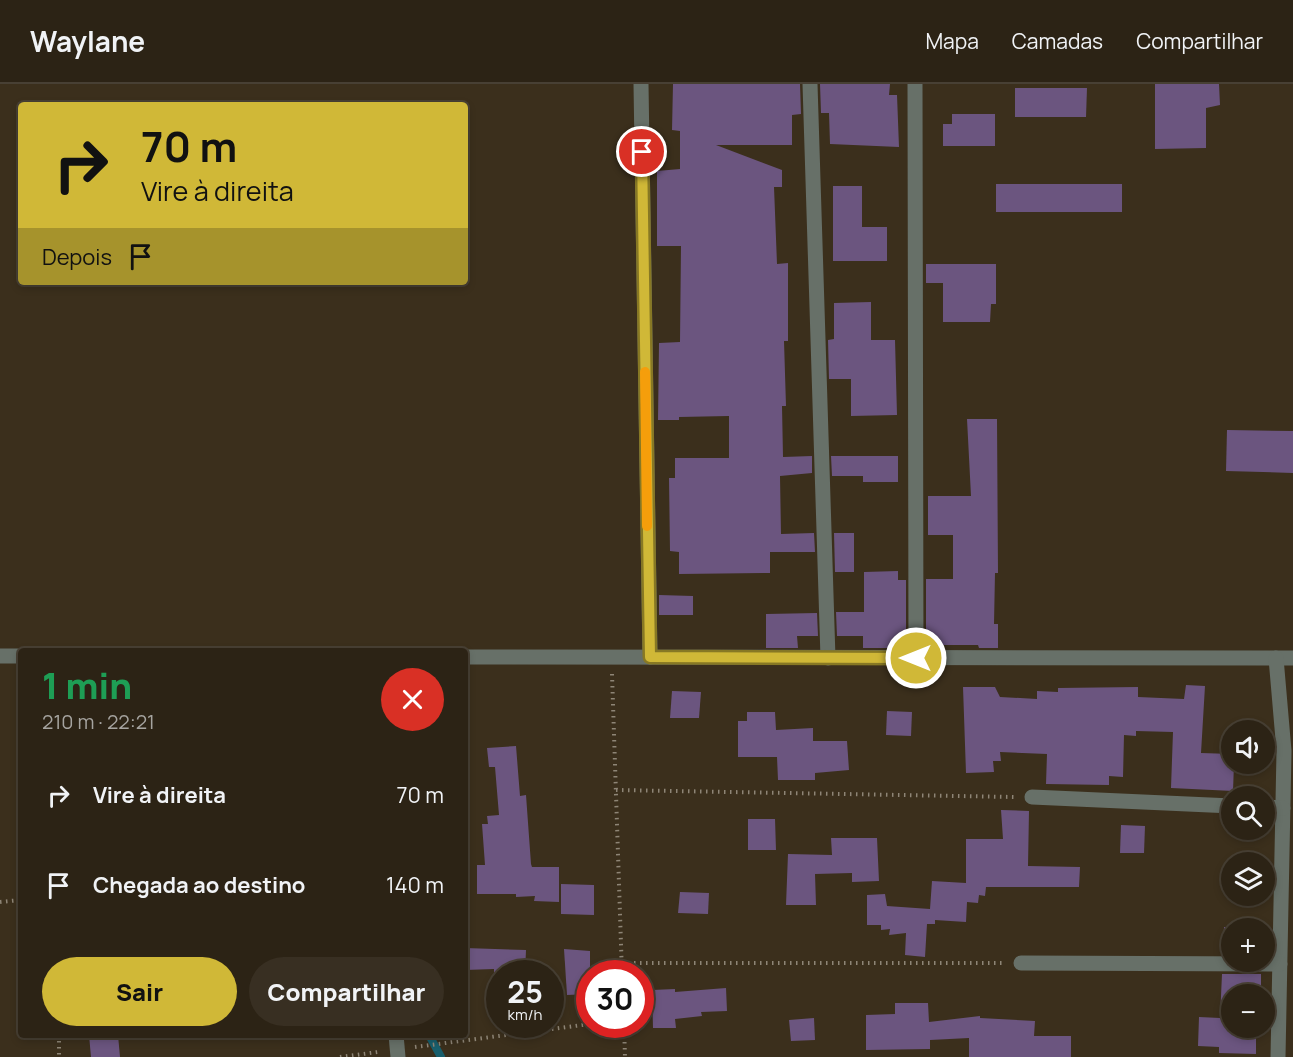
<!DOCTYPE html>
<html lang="pt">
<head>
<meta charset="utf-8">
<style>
  body { margin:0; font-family:Manrope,sans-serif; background:#382f22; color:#f1f3f6; height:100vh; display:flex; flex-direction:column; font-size:22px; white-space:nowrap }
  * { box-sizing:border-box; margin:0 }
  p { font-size:20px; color:#a6a4a0 }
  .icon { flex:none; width:33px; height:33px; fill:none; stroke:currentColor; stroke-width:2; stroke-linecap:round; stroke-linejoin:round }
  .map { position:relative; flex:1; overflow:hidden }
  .panel { position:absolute; left:18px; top:564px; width:450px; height:390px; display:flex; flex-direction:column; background:#2c2315; border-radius:6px; box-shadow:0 3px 9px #0003,0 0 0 2px #484034 }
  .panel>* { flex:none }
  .top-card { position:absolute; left:18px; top:18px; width:450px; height:183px; border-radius:6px; box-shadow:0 3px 9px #0003,0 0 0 2px #484034; background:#d0b837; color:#111; overflow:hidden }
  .controls { position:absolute; left:1221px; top:636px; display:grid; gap:12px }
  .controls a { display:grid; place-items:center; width:54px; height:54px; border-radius:50%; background:#2c2315; box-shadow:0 3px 9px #0003,0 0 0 2px #484034; font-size:30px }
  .speed { position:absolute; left:486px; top:876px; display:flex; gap:12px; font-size:30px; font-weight:700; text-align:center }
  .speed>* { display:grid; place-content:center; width:78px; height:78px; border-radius:50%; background:#2c2315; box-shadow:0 3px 9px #0003,0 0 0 2px #484034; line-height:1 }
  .speed small { font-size:15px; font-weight:400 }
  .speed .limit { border:9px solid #d22; background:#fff; color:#111 }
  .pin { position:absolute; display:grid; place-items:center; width:51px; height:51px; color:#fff; margin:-26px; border:3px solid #fff; border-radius:50%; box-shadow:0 2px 6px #0007 }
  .me { position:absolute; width:66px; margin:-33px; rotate:270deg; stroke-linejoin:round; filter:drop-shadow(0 0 4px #0008) }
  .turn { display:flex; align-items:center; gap:21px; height:126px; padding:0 24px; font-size:27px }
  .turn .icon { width:78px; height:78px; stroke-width:2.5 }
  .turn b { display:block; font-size:42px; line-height:51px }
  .then { display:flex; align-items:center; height:57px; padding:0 24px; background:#0003; gap:12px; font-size:22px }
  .round { display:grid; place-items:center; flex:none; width:63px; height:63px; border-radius:32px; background:#382f22 }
  .summary { display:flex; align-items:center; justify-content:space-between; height:102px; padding:0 24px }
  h1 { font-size:36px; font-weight:800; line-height:45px; color:#1e9e55 }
  .action { display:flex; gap:12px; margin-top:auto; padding:12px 24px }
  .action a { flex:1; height:69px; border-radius:36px; background:#d0b837; color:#111; font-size:24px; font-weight:800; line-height:69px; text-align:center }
  .action a+a { background:#382f22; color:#f1f3f6 }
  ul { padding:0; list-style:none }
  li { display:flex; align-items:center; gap:18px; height:90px; padding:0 24px }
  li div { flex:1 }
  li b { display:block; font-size:22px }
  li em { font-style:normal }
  header { display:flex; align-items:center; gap:36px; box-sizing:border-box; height:84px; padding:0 30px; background:#2c2315; border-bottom:2px solid #484034 }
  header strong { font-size:28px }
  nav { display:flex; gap:33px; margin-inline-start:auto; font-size:21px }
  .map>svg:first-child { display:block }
</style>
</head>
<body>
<header>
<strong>Waylane</strong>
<nav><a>Mapa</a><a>Camadas</a><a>Compartilhar</a></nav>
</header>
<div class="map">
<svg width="1293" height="973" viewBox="0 0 1293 973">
  <rect width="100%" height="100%" fill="#3b2f1c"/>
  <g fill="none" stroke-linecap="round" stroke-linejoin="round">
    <polyline stroke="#185e6c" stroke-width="8" points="429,951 441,973"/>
  </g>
  <g fill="#6b557f">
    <polygon points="673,0 800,0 801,30 792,31 792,61 716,61 782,86 782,103 774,103 777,180 788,179 788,257 784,257 786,322 782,322 783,373 812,372 812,389 780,392 781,450 814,449 815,468 770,468 770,489 679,490 679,468 670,467 669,394 675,394 675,374 729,374 729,332 679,333 679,336 658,336 659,259 680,258 681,162 657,162 657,87 680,85 680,47 672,46"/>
    <polygon points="820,0 890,0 889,11 897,11 899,63 830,60 829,29 821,29"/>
    <polygon points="1155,0 1219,0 1220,21 1206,24 1206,64 1155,65"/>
    <polygon points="1015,4 1087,4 1086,33 1015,33"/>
    <polygon points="952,30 995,30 995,62 943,62 943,40 952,40"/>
    <rect x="996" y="100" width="126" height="28"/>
    <polygon points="833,102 862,102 862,143 887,143 887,177 833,177"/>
    <polygon points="926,180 996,180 996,220 991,220 990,238 943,238 943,199 926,199"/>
    <polygon points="871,218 871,256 895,256 897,331 851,332 851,295 829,295 828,256 834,255 834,219"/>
    <polygon points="967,335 997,335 998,489 995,489 994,540 998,540 998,564 979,564 978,561 926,561 926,495 953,495 953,451 928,451 928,412 971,412"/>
    <polygon points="1227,346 1293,347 1293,389 1226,387"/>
    <polygon points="831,372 898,372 898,398 863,398 863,392 832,392"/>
    <polygon points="834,449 854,449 854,488 835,488"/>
    <polygon points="898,487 898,496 906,496 906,561 899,561 898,564 863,564 863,552 837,552 836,528 864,528 864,488"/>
    <polygon points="659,511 693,512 693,531 659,531"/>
    <polygon points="817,529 818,552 797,552 798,564 766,564 766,530"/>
    <polygon points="1186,601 1205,602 1201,669 1232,670 1232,680 1234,680 1233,707 1171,704 1173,648 1136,647 1136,652 1124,651 1123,693 1109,692 1109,701 1046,700 1047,670 1000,668 1001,677 993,677 994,688 966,689 963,603 995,603 1000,613 1037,615 1037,607 1058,608 1058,604 1138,603 1138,613 1184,615"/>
    <polygon points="672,607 701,608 699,634 670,634"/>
    <polygon points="887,627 912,628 911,652 886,651"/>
    <polygon points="747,628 775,628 776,646 813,644 813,657 847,657 849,686 815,689 815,696 778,696 777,673 738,673 738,637 747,637"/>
    <polygon points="516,662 520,712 526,711 531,780 532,783 559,783 559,818 534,817 535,812 516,813 516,810 477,810 477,781 485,781 482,740 488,740 487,732 499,731 495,683 489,683 487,664"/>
    <polygon points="1001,726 1029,727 1028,782 1080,783 1079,803 986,803 985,812 979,811 978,819 967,818 966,838 935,836 935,840 927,840 925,873 905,871 906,849 889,851 890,845 881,846 881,841 867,841 867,811 885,810 887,822 930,825 932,797 966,799 966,755 1003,755"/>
    <polygon points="748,735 775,735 776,766 748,766"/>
    <polygon points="1121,741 1145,742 1144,769 1120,769"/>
    <polygon points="831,754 877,754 879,797 852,798 852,789 815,790 816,821 786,821 788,770 832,771"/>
    <polygon points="561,800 594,801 594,831 561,830"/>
    <polygon points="680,808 709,809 708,830 678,829"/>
    <polygon points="1224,843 1260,843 1232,844 1232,870 1223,870"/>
    <polygon points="465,864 526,866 525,890 494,890 494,885 465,886"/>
    <polygon points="564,865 590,867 590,910 567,911"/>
    <polygon points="1222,890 1261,890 1261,910 1232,910 1232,944 1256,944 1256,970 1219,969 1219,963 1198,962 1199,933 1220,934"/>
    <polygon points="726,904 727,927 701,928 702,932 675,935 676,944 653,944 652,906 675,905 675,908"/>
    <polygon points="895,919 928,919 929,938 980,932 980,934 1035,937 1034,952 1071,952 1071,973 969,973 969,954 930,956 930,965 866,966 866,931 895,930"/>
    <polygon points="814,934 815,956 791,957 789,936"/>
    <polygon points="89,951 118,951 120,973 91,973"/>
  </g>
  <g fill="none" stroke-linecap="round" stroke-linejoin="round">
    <g stroke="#8e8576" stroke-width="4" stroke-dasharray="1.5 4.5" stroke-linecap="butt">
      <polyline points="612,590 622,890"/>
      <polyline points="616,706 1014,713"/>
      <polyline points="0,818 21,816"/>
      <polyline points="622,879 1002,879"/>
      <polyline points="624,940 625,973"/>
      <polyline points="59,951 59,973"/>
      <polyline points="415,963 590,940"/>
      <polyline points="340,973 378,968"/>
    </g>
    <g stroke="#677068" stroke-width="15">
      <polyline points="641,0 650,573"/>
      <polyline points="810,0 828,574"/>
      <polyline points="915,0 916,574"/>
      <polyline points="0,572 21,572"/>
      <polyline points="465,573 1293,574"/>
      <polyline points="1276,574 1284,667 1278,973"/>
      <polyline points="1032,713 1232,722"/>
      <polyline points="1264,723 1283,724"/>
      <polyline points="1021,879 1280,880"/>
      <polyline points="396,951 398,973"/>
    </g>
  </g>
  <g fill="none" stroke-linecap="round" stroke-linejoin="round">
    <defs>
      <polyline id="route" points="642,68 650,573 916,574"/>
    </defs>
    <use href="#route" stroke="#877824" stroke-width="15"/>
    <use href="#route" stroke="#d0b837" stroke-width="10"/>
    <polyline stroke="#f59e0b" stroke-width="10" points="645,288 647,442"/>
  </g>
</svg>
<div class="controls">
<a><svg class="icon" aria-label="sound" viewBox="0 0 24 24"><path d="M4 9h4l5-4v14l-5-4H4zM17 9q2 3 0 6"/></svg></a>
<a><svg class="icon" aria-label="search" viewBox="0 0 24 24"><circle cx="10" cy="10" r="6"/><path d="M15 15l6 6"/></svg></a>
<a><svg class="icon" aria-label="layers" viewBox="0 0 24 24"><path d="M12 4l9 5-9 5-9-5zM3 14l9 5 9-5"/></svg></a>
<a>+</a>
<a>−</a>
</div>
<div class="speed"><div>25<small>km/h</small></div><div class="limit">30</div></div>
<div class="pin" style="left:642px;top:68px;background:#d93025"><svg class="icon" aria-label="arrive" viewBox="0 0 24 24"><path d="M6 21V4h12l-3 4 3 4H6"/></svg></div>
<svg class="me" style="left:916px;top:574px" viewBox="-20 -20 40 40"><circle r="17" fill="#d0b837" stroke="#fff" stroke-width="3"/><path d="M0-11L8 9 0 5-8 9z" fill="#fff"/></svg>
<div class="top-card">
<div class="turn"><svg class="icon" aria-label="right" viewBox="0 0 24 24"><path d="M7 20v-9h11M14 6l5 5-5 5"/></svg><div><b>70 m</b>Vire à direita</div></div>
<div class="then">Depois<svg class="icon" aria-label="arrive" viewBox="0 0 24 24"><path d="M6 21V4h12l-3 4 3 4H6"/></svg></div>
</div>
<section class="panel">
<div class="summary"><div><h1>1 min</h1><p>210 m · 22:21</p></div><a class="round" style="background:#d93025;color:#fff"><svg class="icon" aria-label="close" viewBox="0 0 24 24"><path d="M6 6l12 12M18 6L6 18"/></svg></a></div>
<ul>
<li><svg class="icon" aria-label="right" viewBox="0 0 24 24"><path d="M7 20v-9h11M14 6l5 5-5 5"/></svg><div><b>Vire à direita</b></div><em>70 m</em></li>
<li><svg class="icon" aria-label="arrive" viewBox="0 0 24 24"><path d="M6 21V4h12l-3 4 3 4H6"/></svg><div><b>Chegada ao destino</b></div><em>140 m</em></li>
</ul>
<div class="action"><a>Sair</a><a>Compartilhar</a></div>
</section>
</div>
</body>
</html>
